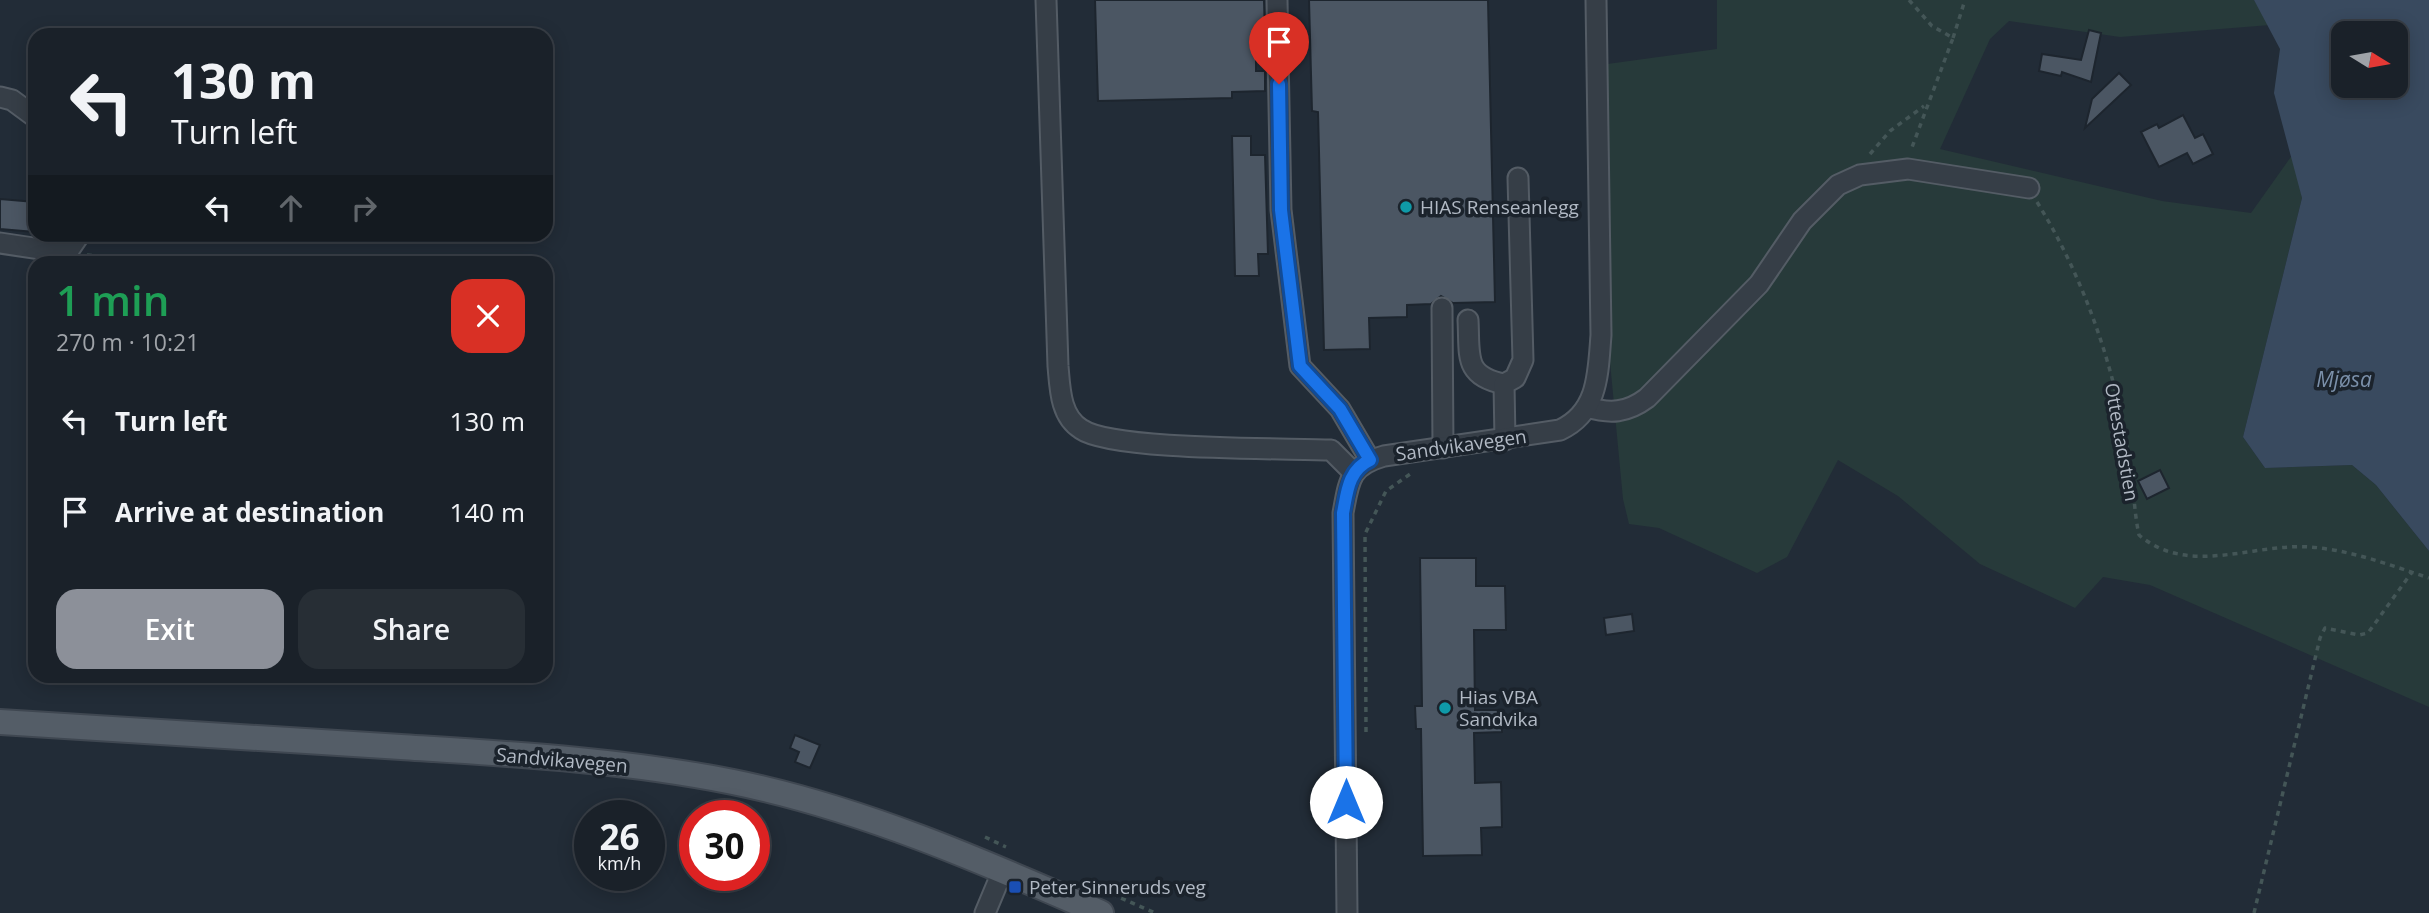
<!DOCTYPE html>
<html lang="en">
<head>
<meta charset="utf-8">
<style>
  body { margin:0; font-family:"Open Sans",sans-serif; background:#272e35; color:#f1f3f6; height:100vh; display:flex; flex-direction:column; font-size:26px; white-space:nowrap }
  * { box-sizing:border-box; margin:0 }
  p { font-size:23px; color:#9fa3a8 }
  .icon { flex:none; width:38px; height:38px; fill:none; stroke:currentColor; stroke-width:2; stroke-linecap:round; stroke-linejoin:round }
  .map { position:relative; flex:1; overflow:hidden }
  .drawer { position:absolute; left:28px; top:256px; width:525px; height:427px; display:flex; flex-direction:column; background:#1a2129; border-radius:21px; box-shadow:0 4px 18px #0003,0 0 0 2px #383e46 }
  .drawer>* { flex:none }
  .top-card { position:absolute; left:28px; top:28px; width:525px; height:214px; border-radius:21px; box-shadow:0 4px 18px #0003,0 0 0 2px #383e46; background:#1a2129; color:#f1f3f6; overflow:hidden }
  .needle { width:46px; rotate:101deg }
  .fabs { position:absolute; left:2331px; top:21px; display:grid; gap:14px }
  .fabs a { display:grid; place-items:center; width:77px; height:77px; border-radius:14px; background:#1a2129; box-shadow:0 4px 18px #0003,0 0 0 2px #383e46; font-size:35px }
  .speed { position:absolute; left:574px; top:800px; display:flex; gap:14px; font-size:35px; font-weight:700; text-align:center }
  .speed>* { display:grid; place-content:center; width:91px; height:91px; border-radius:50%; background:#1a2129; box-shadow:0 4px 18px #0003,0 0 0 2px #383e46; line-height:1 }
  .speed small { font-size:18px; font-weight:400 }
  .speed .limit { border:10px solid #d22; background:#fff; color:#111 }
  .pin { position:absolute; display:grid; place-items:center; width:60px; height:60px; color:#fff; margin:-72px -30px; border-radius:50% 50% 50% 0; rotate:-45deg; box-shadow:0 0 7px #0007 }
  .pin .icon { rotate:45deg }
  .me { position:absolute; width:77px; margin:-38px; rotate:0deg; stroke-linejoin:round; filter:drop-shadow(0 0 5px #0008) }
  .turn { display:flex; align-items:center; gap:24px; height:147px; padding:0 28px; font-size:32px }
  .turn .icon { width:91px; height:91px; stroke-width:2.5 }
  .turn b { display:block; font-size:49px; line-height:60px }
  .lanes { display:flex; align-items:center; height:66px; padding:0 28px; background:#0003; justify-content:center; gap:35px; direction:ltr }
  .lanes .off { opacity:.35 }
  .round { display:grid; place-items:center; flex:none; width:74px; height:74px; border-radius:21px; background:#272e35 }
  .head { display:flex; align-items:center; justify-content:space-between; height:119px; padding:0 28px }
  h1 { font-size:42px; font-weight:600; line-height:52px; color:#1e9e55 }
  .action { display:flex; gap:14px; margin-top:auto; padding:14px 28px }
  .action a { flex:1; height:80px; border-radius:21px; background:#8c9099; color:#fff; font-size:28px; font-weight:600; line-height:80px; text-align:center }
  .action a+a { background:#272e35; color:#f1f3f6 }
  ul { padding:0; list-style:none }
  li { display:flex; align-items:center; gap:21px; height:91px; padding:0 28px }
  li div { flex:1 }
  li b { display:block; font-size:26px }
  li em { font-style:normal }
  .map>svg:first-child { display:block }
</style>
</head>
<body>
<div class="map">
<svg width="2429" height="913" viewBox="0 0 2429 913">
  <rect width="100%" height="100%" fill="#222c37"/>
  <polygon fill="#273a3a" points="1717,0 2254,0 2270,25 2120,37 2009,21 1990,39 1940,149 2162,201 2251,213 2293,154 2302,198 2243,437 2265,468 2352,465 2376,485 2429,551 2429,707 2150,585 2103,577 2075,608 1980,564 1898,496 1838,460 1787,557 1757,573 1659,528 1629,524 1623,499 1606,320 1600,65 1717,49"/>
  <path fill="#394a5f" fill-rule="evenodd" d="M2254,0H2429V551L2376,485L2352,465L2265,468L2243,437L2302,198L2274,93L2280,49ZM2343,33H2396V86H2343Z"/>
  <g fill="#4b5663" stroke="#1d252e" stroke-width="2">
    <polygon points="1095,0 1264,0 1265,36 1256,36 1256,71 1265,71 1265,91 1232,92 1232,98 1098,101"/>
    <polygon points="1309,0 1488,0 1495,302 1453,303 1441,296 1431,304 1407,305 1407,317 1369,318 1370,349 1324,350 1318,112 1312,111"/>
    <polygon points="2089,30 2101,33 2091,82 2062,72 2061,76 2039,71 2042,54 2081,60"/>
    <polygon points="2119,73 2131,85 2085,128 2092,99"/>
    <polygon points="2183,115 2195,138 2203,134 2213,154 2193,164 2187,153 2159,167 2141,132 2157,124 2159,128"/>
    <polygon points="1232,136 1251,136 1251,155 1265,155 1268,254 1258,254 1259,276 1235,276"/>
    <polygon points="0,199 35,202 35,232 0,229"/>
    <polygon points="2160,470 2169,488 2147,499 2138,481"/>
    <polygon points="1420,558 1476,558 1476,586 1505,586 1506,630 1474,630 1475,710 1502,710 1502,732 1474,733 1475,783 1501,782 1502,827 1481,828 1482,855 1423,856 1421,729 1416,729 1415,706 1422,706"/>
    <polygon points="1632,614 1634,631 1606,635 1604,618"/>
    <polygon points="795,735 820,745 810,768 795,762 799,752 790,748"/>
  </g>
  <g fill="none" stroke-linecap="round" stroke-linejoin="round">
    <defs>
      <g id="minor">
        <path d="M1046,0L1058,366C1060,388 1060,416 1081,429C1112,451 1285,448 1331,450L1354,473"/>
        <polyline points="1277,0 1281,210 1300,366 1340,409 1370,460"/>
        <polyline points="0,97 12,100 35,117"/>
        <polyline points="0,243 67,253 80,234"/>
        <polyline points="1442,308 1443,448"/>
        <path d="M1468,320C1470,355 1463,376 1504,384"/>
        <path d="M1587,407C1610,414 1627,413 1647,398L1759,284L1802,221L1838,185L1860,175L1908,169L2029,188"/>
        <polyline points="1505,440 1504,384 1515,378 1523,360 1518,178"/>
        <polyline points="985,913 1003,870"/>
        <path d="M1347,913L1343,513C1349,481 1349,466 1384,456L1560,430C1599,412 1598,372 1601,335L1596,0"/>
      </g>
      <path id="major" d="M0,722C134,730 267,739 401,747C512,754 624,760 733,782C861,808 982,861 1101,913"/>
    </defs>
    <use href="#minor" stroke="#545c65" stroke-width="23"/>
    <use href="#major" stroke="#3f4751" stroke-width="28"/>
    <g stroke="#445657" stroke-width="3.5" stroke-dasharray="5 5" stroke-linecap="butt">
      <polyline points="1909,0 1932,26 1953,38 1911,150"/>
      <polyline points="1953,38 1965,0"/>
      <polyline points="1870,154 1890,131 1924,106"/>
      <path d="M2037,202C2086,281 2117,374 2130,466C2134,489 2134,512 2139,535C2188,577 2253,543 2310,547C2351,550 2390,565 2429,578"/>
      <polyline points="87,255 174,262"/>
      <polyline points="1366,732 1365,534 1386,491 1413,472"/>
      <polyline points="985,837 1006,847"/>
      <polyline points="1112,894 1155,913"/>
      <polyline points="2254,913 2320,638 2325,628 2359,635 2368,633 2412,572"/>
    </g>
    <use href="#minor" stroke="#363e47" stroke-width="19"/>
    <use href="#major" stroke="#545d67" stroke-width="24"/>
  </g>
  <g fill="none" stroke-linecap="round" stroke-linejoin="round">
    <defs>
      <path id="route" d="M1279,84L1281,210L1300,366L1340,409L1370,460C1348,470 1347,493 1343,513L1346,802"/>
    </defs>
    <use href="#route" stroke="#114b97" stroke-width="18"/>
    <use href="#route" stroke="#1a73e8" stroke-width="12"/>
  </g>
  <g fill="#0f9aa8" stroke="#1b232c" stroke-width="2.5">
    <circle cx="1406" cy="207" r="7"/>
    <circle cx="1445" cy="708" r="7"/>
  </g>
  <rect fill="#1a4fb4" stroke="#1b232c" stroke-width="2.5" x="1008" y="880" width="14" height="14" rx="3.5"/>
  <g text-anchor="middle" stroke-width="7" stroke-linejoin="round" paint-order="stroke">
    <g font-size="19" fill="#b1b9c4" stroke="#1b232c" text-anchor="start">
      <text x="1420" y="214">HIAS Renseanlegg</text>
      <text x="1459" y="704">Hias VBA<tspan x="1459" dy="22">Sandvika</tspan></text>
      <text x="1029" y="894">Peter Sinneruds veg</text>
    </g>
    <g font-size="19" fill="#b1b9c4" stroke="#1b232c">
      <text transform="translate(2122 442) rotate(80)" y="7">Ottestadstien</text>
      <text transform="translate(1461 445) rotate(-8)" y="7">Sandvikavegen</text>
      <text transform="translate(562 760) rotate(5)" y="7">Sandvikavegen</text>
    </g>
    <g font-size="21" font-style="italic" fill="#7b90aa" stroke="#1b232c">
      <text x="2344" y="387">Mjøsa</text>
    </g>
  </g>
</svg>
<div class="fabs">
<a><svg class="needle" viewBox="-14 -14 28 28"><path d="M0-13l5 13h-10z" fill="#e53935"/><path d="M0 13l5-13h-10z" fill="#9fa3a8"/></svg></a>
</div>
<div class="speed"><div>26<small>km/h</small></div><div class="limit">30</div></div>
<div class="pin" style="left:1279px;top:84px;background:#d93025"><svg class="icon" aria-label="arrive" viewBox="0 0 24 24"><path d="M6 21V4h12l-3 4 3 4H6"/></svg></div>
<svg class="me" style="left:1346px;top:802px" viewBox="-20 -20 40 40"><circle r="19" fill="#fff"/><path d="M0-13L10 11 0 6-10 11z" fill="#1a73e8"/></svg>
<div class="top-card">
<div class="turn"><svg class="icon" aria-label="left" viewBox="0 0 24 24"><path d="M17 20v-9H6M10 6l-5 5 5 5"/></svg><div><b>130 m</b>Turn left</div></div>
<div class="lanes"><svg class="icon" aria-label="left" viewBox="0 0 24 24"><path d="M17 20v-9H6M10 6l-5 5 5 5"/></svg><svg class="icon off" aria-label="ahead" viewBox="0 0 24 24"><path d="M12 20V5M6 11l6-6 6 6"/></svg><svg class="icon off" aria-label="right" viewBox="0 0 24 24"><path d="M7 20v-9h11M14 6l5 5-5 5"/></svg></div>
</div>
<section class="drawer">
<div class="head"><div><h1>1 min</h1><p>270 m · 10:21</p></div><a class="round" style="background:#d93025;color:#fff"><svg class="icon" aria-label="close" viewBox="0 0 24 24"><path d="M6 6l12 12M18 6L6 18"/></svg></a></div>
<ul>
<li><svg class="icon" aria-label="left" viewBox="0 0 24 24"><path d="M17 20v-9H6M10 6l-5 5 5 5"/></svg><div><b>Turn left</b></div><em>130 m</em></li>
<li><svg class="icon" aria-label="arrive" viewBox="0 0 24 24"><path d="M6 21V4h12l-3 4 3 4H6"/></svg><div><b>Arrive at destination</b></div><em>140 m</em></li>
</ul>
<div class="action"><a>Exit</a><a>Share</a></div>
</section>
</div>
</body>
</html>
